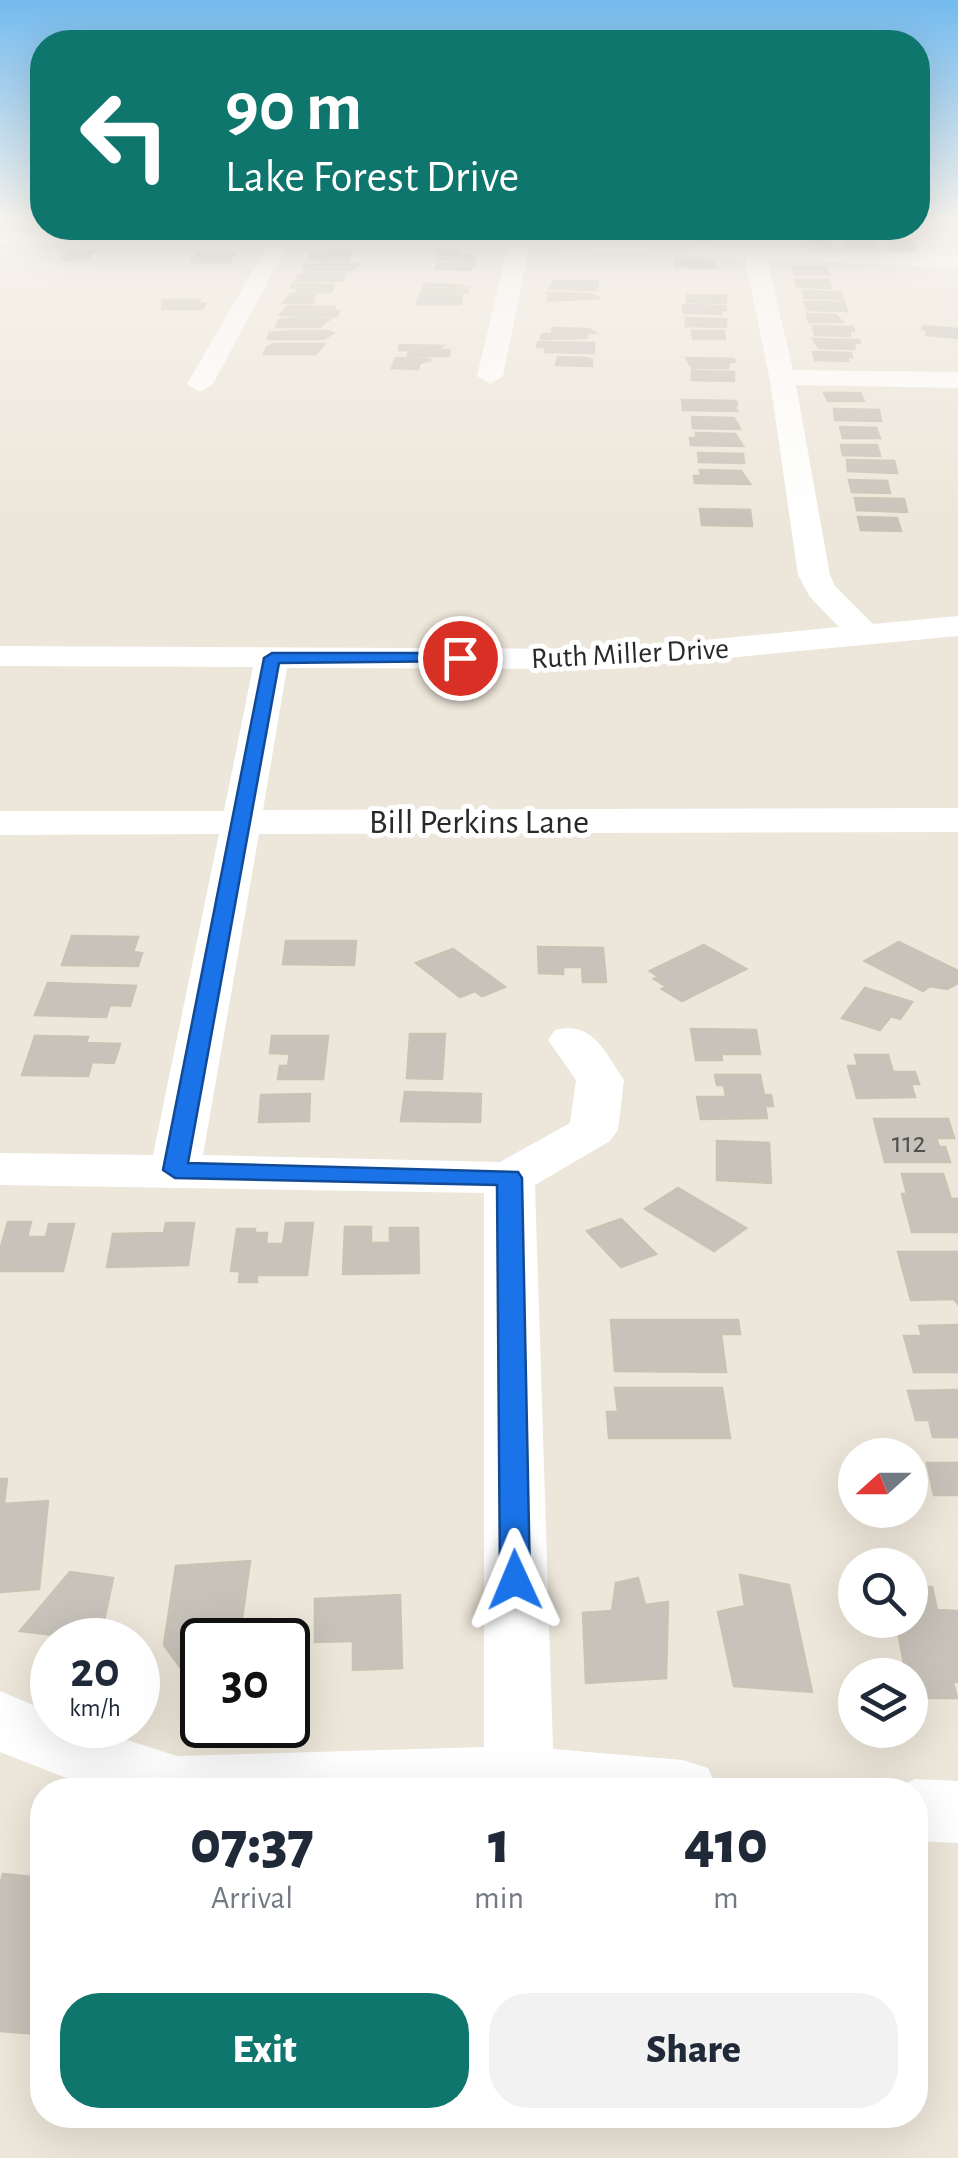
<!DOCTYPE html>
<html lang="en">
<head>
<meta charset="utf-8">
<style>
  body { margin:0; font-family:"Alegreya Sans",sans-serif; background:#f2f2f3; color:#1f2937; height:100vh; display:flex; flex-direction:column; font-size:38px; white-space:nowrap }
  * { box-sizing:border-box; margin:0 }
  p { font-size:32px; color:#747a83 }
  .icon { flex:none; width:55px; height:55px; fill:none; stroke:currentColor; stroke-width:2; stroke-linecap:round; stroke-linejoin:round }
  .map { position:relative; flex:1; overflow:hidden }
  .panel { position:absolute; left:30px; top:1778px; width:898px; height:350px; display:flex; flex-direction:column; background:#fff; border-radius:40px; box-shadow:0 10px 40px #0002 }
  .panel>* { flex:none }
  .hud { position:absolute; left:30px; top:30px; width:900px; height:210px; border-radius:40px; box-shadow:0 10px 40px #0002; background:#0f766e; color:#fff; overflow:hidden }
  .needle { width:65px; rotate:249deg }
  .tools { position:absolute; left:838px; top:1438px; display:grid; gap:20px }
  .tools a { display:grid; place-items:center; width:90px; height:90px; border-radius:50%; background:#fff; box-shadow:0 10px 40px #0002; font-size:50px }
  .speed { position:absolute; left:30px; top:1618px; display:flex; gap:20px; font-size:50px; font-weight:700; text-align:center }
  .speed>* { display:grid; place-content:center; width:130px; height:130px; border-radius:50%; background:#fff; box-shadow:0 10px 40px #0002; line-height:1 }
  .speed small { font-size:25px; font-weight:400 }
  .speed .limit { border:5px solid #111; border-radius:15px; background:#fff; color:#111 }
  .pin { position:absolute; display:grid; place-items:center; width:85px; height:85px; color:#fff; margin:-42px; border:5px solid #fff; border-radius:50%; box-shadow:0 2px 10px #0007 }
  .me { position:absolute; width:110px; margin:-55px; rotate:359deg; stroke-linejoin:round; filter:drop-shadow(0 0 8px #0008) }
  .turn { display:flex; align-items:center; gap:35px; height:210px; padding:0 30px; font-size:45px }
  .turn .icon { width:130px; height:130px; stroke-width:2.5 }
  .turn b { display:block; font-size:70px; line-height:85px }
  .eta { display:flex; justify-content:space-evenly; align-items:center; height:170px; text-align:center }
  .eta b { font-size:60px; font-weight:800; line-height:70px }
  .primary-button { display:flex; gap:20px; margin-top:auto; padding:20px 30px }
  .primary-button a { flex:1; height:115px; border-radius:40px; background:#0f766e; color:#fff; font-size:40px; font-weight:800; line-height:115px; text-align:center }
  .primary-button a+a { background:#f2f2f3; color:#1f2937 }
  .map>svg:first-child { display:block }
</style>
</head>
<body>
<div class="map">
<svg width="958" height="2158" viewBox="0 0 958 2158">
  <rect width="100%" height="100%" fill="#ede6da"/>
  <g fill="#c8c3ba" stroke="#c8c3b4" stroke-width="2.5">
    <polygon points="673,228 700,228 700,239 674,237"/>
    <polygon points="806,235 829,236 831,246 807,243"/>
    <polygon points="844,237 872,238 876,248 847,246"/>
    <polygon points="888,239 913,240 916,249 890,249"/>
    <polygon points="72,249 79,252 94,251 88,259 65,260 67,257 62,257"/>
    <polygon points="438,250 459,250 458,253 475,256 474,260 435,259"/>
    <polygon points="329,251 351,251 349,260 308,260 310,255"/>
    <polygon points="198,252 212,254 235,253 229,263 191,262"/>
    <polygon points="675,260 712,261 718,268 675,267"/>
    <polygon points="320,263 354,264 360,265 351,270 303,270 305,265 323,265"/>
    <polygon points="438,263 476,263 469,270 436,269"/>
    <polygon points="793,267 826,267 829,274 795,274"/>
    <polygon points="309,273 345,274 342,281 296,281 298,276"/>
    <polygon points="795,280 829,280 831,288 797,287"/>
    <polygon points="554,281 598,281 598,286 595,290 549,289"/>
    <polygon points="292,284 334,285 331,292 296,292 297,288 291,287"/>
    <polygon points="424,284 462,285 461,288 468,288 467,293 422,293"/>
    <polygon points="803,291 841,292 843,299 804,298"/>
    <polygon points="548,293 589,294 600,298 548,301"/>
    <polygon points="290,294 315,295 313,303 283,303"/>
    <polygon points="419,295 462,296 461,304 417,304"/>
    <polygon points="687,295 726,296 726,303 687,302"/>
    <polygon points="163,300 200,300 198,304 205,304 202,309 162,309"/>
    <polygon points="805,302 844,302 847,311 807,310"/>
    <polygon points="683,305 725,306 726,310 721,310 721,314 684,313"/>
    <polygon points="288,306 335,307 333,311 339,311 337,316 280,315"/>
    <polygon points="807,314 836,315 842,322 809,322"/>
    <polygon points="297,318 330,319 320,327 276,327 279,320"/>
    <polygon points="686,318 726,319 726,327 686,326"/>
    <polygon points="813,326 853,327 854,331 849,331 850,336 815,335"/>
    <polygon points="924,326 958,329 958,338 926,335 928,330 922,329"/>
    <polygon points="553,328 589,329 596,333 587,333 587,338 541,339 542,334 557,334 552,332"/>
    <polygon points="291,331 328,331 333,333 324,339 268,339 270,333"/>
    <polygon points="692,331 724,331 725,339 693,339"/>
    <polygon points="813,339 859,340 860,343 855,343 854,349 819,348"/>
    <polygon points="538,342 594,343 594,353 545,352 546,347 537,347"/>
    <polygon points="274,344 324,344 316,354 264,354 267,347"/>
    <polygon points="400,345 443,346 436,350 450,350 449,356 408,356 409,350 399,350"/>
    <polygon points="813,352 851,353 852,357 847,357 848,361 815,360"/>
    <polygon points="558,357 587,358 592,360 592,366 556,365"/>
    <polygon points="396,358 425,359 431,360 420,363 418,369 392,368"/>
    <polygon points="686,358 734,359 735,362 729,362 728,368 692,368"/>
    <polygon points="692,371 734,372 734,381 692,380"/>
    <polygon points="824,393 860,393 864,401 828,401"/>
    <polygon points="682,400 736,401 737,406 732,406 737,411 683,410"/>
    <polygon points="834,409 879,410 881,421 835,420"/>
    <polygon points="692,417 734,418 740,429 693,428"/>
    <polygon points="840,427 876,428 880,438 843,438"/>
    <polygon points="696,433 735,434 743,446 691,445 690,438 696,438"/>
    <polygon points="841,445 877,445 880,456 843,455"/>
    <polygon points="698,453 743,454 744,463 699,462"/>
    <polygon points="847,460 894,461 897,473 848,471"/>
    <polygon points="700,470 741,471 750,484 695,483 694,476 701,476"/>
    <polygon points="849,480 887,481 890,493 852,492"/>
    <polygon points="855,498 904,499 907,512 857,510"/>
    <polygon points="700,509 750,510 752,526 702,525"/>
    <polygon points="858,517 897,518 901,531 861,530"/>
    <polygon points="72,936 138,937 133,952 142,953 138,966 62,965"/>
    <polygon points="286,941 356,941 354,965 283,964"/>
    <polygon points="899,942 958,971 958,983 947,989 930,986 923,991 865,961"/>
    <polygon points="704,945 746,969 682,1001 662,989 667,987 654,979 659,977 650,971"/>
    <polygon points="538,947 603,948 606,982 583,982 582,967 563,967 563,974 539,973"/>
    <polygon points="453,949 505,987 482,996 475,991 460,997 416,963"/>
    <polygon points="48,983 136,986 130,1006 110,1005 106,1017 35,1015"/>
    <polygon points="865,988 912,1002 900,1019 891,1016 880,1030 842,1018"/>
    <polygon points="691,1029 756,1030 760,1054 721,1054 722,1060 696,1060"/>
    <polygon points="410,1034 445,1034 442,1079 407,1078"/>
    <polygon points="35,1036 88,1037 86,1043 120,1044 114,1063 92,1062 88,1076 22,1075"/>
    <polygon points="272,1036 328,1036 323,1079 278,1079 280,1066 288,1066 290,1054 270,1053"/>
    <polygon points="855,1055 888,1055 893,1072 915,1072 919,1084 911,1084 915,1097 857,1098 848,1066 858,1066"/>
    <polygon points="715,1075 760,1075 764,1095 771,1095 773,1106 765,1106 767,1118 701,1119 697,1097 726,1097 724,1085 717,1085"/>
    <polygon points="405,1092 481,1094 480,1122 401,1121"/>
    <polygon points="310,1094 309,1121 259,1122 261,1095"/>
    <polygon points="874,1119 948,1119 954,1138 936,1138 939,1147 945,1147 950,1162 885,1162"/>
    <polygon points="717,1141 769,1143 771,1183 717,1180"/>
    <polygon points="902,1174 943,1174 951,1199 958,1199 958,1232 912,1232 902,1194 907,1194"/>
    <polygon points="678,1188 746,1228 714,1251 645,1209"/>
    <polygon points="621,1219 656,1254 621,1267 587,1231"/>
    <polygon points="8,1222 31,1222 27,1237 46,1237 49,1224 74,1224 63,1271 0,1271 0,1250"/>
    <polygon points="166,1223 194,1223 188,1265 107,1267 113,1234 164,1233"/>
    <polygon points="286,1223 313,1223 307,1275 257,1275 257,1282 239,1282 240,1271 231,1271 237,1229 255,1229 254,1233 267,1233 266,1244 283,1244"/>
    <polygon points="345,1227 371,1227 371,1243 390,1243 390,1228 418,1228 419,1273 343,1274"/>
    <polygon points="898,1252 958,1252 958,1304 954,1299 911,1300"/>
    <polygon points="611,1320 738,1320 740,1334 721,1334 726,1372 615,1371"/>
    <polygon points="958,1325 958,1372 914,1372 904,1336 922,1336 919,1326"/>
    <polygon points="615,1388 722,1388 730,1438 609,1438 607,1412 618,1412"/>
    <polygon points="958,1390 958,1437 933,1437 929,1420 916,1420 908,1391"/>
    <polygon points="927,1463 958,1463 958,1495 934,1495"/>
    <polygon points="0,1479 7,1479 4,1504 48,1501 39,1589 0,1592"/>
    <polygon points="250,1561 239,1640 202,1640 202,1669 183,1671 164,1645 176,1566"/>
    <polygon points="70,1572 113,1578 100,1640 53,1640 54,1635 20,1631"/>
    <polygon points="740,1575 789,1585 812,1692 734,1686 718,1612 745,1606"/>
    <polygon points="638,1578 645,1605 668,1602 666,1678 586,1683 583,1613 612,1611 616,1583"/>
    <polygon points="910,1587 932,1587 937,1610 958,1611 958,1682 953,1682 957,1698 910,1698 910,1675 906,1675 896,1620 910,1620"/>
    <polygon points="400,1595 402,1668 353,1670 353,1641 315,1642 315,1599"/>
    <polygon points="3,1874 42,1878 42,2010 37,2034 0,2031 0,1886"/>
  </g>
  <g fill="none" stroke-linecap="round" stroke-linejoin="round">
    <g fill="#fff" fill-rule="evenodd">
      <path d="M277,228H297L294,233L520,235L958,256V268L767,259L793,370L958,372V388L796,385L830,575L835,586L873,624L958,616V636L610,669L287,668L263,810L958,808V832L259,834L203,1155L500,1162L570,1123L576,1080L548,1040L555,1030C593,1021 604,1051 624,1080L618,1130L610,1141L535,1185L553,1749L683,1760L708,1768L718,1790H97L0,1752V1691L52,1713V1725H80L177,1756L484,1747V1193L0,1185V1153L153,1155L219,834L0,835V811H224L253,667L0,666V646L610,649L839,627L810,597L798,575L770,381L745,258L529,248L503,376L490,384L477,376L508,247L287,246L213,384L200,392L187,384L267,246L0,244V232L274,233Z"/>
      <polygon points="915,1779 958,1781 958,1843 915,1841 915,1790 889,1790"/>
    </g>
  </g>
  <linearGradient id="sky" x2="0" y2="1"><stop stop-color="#73baee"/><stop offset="0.42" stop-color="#f7f4ee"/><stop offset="1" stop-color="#f7f4ee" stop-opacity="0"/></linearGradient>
  <rect width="958" height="522" fill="url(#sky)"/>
  <polygon fill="#1a73e8" stroke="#114b97" stroke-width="2.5" points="460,653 466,654 466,661 279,663 188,1163 518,1172 522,1178 530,1580 526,1589 515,1592 504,1589 500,1580 497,1185 175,1178 163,1170 264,658 272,653"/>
  <g text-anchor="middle" stroke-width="10" stroke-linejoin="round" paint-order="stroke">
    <g font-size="30" fill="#292929" stroke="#fff">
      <text transform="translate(630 653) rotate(-3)" y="10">Ruth Miller Drive</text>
    </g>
    <g font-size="30" fill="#51504d">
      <text x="909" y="1152">112</text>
    </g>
    <g font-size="35" fill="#292929" stroke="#fff">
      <text x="479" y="833">Bill Perkins Lane</text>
    </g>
  </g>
</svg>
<div class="tools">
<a><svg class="needle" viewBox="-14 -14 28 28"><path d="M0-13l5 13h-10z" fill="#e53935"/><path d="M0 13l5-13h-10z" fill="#747a83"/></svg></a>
<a><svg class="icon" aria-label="search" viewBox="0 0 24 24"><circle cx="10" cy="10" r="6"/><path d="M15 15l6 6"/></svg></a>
<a><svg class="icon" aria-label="layers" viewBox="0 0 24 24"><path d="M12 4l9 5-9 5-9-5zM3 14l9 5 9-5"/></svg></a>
</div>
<div class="speed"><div>20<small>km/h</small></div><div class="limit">30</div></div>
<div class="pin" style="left:460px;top:658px;background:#d93025"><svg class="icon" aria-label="arrive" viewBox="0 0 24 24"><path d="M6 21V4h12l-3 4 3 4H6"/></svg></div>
<svg class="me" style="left:515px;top:1580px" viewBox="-20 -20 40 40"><path d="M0-17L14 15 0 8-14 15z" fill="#1a73e8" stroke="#fff" stroke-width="4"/></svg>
<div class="hud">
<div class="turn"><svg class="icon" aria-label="left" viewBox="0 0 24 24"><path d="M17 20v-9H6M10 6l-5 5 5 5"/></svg><div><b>90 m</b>Lake Forest Drive</div></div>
</div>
<section class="panel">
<div class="eta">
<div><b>07:37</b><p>Arrival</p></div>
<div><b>1</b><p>min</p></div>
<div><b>410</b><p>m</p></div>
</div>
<div class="primary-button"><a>Exit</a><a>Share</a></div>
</section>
</div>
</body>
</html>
